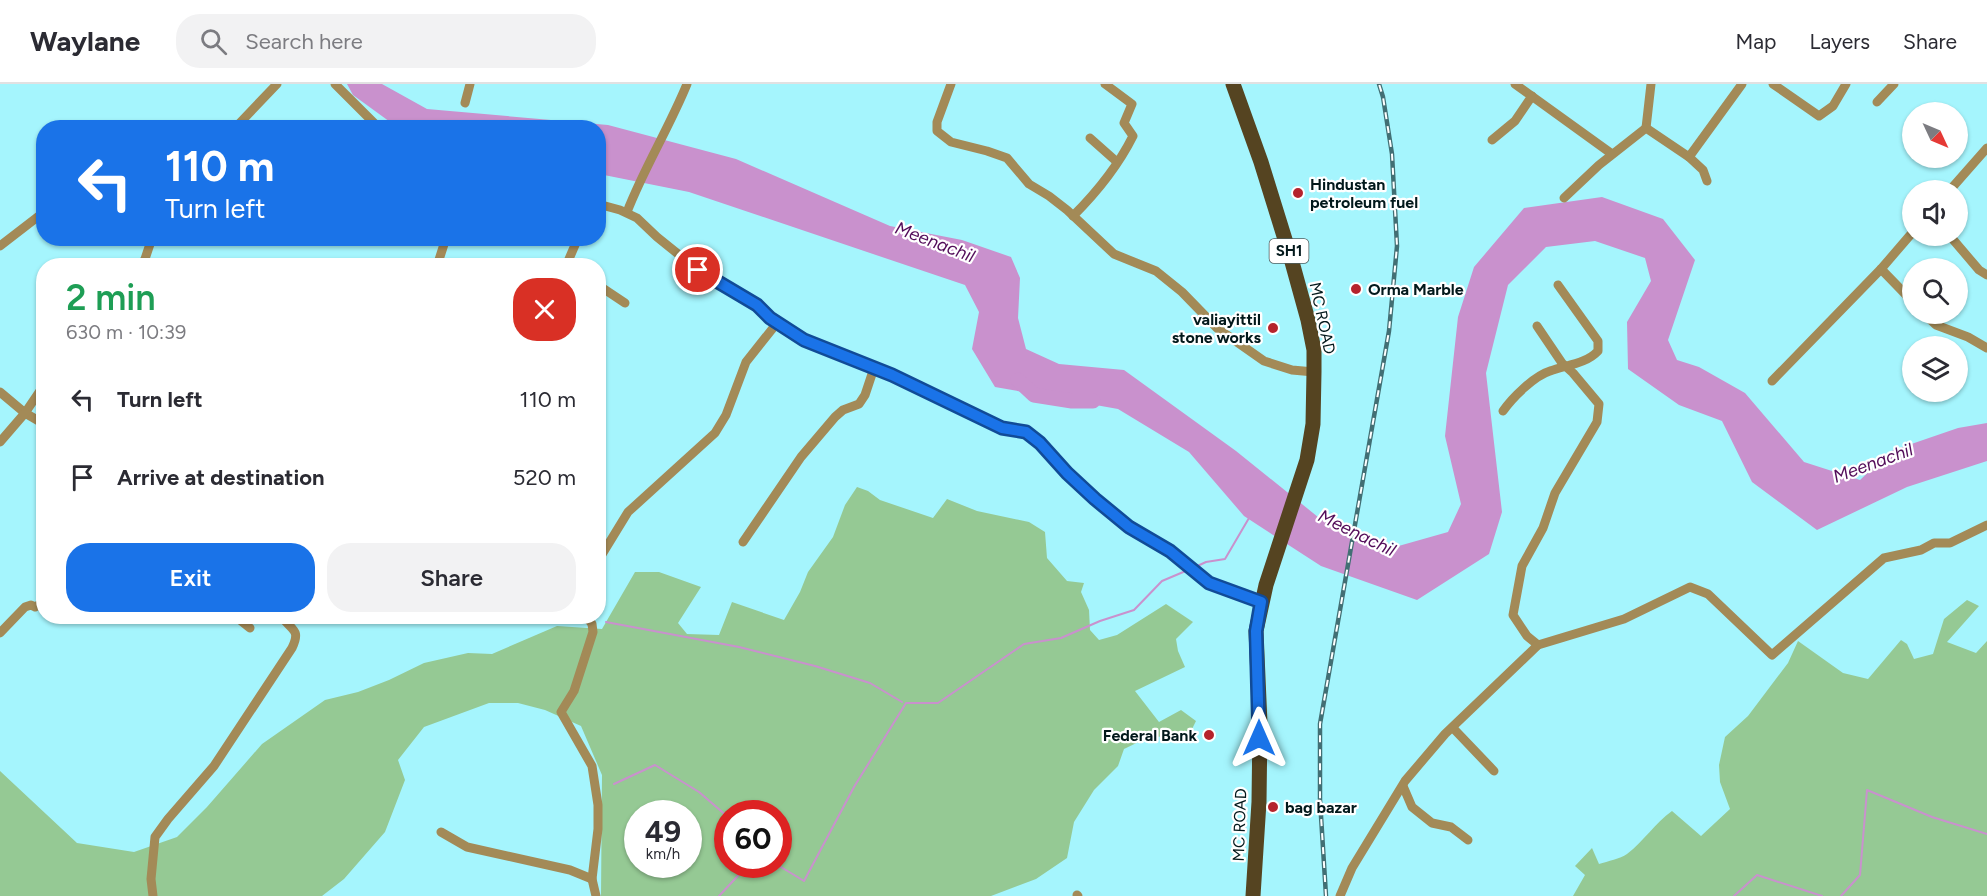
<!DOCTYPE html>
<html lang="en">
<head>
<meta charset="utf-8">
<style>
  body { margin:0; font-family:Figtree,sans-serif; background:#f2f2f3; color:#2b2b33; height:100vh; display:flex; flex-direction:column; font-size:22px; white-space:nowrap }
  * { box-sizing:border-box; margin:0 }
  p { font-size:20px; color:#7c7c81 }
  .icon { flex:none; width:33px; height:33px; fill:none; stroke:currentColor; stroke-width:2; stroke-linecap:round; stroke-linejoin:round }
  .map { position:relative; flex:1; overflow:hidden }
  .side { position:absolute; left:36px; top:174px; width:570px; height:366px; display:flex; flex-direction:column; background:#fff; border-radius:24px; box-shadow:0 2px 4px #0004 }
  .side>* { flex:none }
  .guide { position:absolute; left:36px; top:36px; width:570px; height:126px; border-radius:24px; box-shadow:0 2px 4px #0004; background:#1a73e8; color:#fff; overflow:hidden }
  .needle { width:39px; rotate:134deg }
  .controls { position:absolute; left:1902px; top:18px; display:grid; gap:12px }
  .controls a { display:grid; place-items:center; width:66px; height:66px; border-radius:50%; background:#fff; box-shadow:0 2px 4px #0004; font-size:30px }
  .speed { position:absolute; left:624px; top:716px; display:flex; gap:12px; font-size:30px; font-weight:700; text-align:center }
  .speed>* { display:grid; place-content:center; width:78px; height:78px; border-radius:50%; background:#fff; box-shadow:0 2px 4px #0004; line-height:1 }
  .speed small { font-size:15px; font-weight:400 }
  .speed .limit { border:9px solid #d22; background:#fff; color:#111 }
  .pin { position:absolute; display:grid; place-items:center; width:51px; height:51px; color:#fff; margin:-26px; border:3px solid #fff; border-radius:50%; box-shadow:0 2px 6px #0007 }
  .me { position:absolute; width:66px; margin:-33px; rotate:0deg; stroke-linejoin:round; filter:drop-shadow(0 0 4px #0008) }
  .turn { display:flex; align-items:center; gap:21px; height:126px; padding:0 30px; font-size:27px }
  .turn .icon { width:78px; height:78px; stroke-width:2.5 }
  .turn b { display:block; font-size:42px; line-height:51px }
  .round { display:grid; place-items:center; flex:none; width:63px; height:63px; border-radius:24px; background:#f2f2f3 }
  .headline { display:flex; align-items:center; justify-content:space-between; height:102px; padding:0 30px }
  h1 { font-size:36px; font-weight:600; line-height:45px; color:#1e9e55 }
  .action { display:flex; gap:12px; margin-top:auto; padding:12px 30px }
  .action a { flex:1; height:69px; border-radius:24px; background:#1a73e8; color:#fff; font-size:24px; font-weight:600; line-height:69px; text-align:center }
  .action a+a { background:#f2f2f3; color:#2b2b33 }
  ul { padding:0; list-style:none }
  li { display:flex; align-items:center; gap:18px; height:78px; padding:0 30px }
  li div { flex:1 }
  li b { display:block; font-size:22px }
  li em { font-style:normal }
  header { display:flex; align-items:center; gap:36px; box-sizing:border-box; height:84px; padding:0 30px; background:#fff; border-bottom:2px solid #e1e1e2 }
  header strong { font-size:28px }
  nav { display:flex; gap:33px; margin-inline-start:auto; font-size:21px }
  .search { width:420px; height:54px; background:#f2f2f3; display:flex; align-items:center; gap:15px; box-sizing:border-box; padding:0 21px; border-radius:24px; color:#7c7c81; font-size:22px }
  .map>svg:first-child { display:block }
</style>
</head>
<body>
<header>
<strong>Waylane</strong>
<div class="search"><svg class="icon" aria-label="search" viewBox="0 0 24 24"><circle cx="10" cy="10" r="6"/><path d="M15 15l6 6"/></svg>Search here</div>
<nav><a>Map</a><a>Layers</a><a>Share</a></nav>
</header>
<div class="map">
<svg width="1987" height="812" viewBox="0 0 1987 812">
  <rect width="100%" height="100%" fill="#a5f5fd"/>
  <g fill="#95c994" fill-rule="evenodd">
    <path d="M857,403L868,407L880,416L933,434L947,415L977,427L1029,438L1045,448L1047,474L1067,497L1084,499L1081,508L1089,526L1090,546L1099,556L1117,551L1166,520L1193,538L1176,555L1178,567L1185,583L1135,607L1159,638L1181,626L1196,637L1187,655L1151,652L1124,665L1118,682L1094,706L1074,738L1067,774L1036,795L991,812H601L602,691L581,642L545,626L518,619H489L424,643L398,676L405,696L385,748L344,795L322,812H0V687L77,759L134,768L177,753L207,723L262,660L325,616L358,608L389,596L424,579L468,569L492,570L557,542L602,545L635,488H659L701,503L678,539L687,550L719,551L732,518L784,536L800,508L808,488L833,453L845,421ZM638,729H688V780H638ZM728,729H778V780H728Z"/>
    <path d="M1967,516L1979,522L1947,558L1976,569L1987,557V812H1573L1585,791L1575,782L1592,764L1599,780C1608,777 1620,775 1627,770C1644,757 1655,739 1672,727L1701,752L1730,725L1720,698L1719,681L1725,653L1748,632L1788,579L1798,557L1843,589L1868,595L1901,556L1907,560L1914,575L1933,570L1944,535Z"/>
  </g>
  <polygon fill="#c991cd" points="347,0 382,0 427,25 608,41 736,75 890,142 962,156 1011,173 1020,194 1018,234 1026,265 1059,280 1124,286 1236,367 1318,433 1395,463 1448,448 1461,420 1445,352 1458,233 1474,183 1524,124 1602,113 1663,135 1695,176 1668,256 1677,276 1699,283 1745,309 1804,378 1860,396 1891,367 1958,344 1987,339 1987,377 1907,403 1817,446 1752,398 1722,337 1679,321 1628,285 1627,238 1651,197 1645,174 1595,157 1546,163 1508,201 1486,289 1502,428 1489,470 1417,516 1321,482 1244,432 1189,368 1118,325 995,303 972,265 979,228 965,201 689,108 599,90 598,44 397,43 353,11"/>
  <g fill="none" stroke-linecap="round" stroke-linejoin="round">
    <g stroke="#c991cd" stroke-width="2">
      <polyline points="1193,484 1206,478 1225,475 1249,434"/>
      <polyline points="606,538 739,563 815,582 870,599 902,618"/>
      <polyline points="614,700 655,681 699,708 728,733"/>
      <polyline points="776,780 804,797 854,703 906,619 938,619 1024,560 1061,554 1100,537 1134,526 1162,497 1188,486"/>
      <polyline points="719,812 749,780"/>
      <polyline points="1734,812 1757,791 1822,812"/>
      <polyline points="1841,812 1860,791 1867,706 1932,733 1987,750"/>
    </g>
    <polyline stroke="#c991cd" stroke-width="15" points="1018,296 1034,311 1072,317 1093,317"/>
    <g stroke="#a38a57" stroke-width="9">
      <polyline points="335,0 379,44"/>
      <polyline points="951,0 937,38 937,47 951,58 987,67 1007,74 1029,100 1049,112 1067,126 1114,170 1156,187 1182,208 1217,244 1264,277 1292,286 1314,288"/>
      <polyline points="1515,0 1612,70"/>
      <polyline points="1773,0 1819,32 1833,22 1846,0"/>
      <polyline points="1877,18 1894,0"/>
      <polyline points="465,19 470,0"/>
      <polyline points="235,44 277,0"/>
      <polyline points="1646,44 1651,0"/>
      <polyline points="1090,54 1117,78"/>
      <polyline points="1492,56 1515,37 1532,12"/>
      <polyline points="1707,97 1703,86 1689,73 1742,0"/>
      <polyline points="1950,106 1987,64"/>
      <polyline points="1564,114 1599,81 1646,44 1689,73"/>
      <polyline points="598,120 620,126 637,134 657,153 698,186 757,221 770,234 804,256 892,291 1002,344 1026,348 1040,359 1067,389 1095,415 1129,443 1170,467 1209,499 1261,518"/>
      <path d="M627,128C644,84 669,44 687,0"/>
      <path d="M1073,132C1097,108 1118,82 1133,52L1124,39L1132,20L1105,0"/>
      <polyline points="1950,152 1979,186 1987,191"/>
      <polyline points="0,162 44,128"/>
      <polyline points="140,182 145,175 152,154"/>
      <polyline points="437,182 446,154"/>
      <polyline points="566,182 578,154"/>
      <polyline points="1881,185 1912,217"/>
      <polyline points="598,201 625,219"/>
      <polyline points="1924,230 1936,241 1968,253 1987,264"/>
      <polyline points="1537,242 1562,279 1573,289 1599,320 1597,338 1555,409 1543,444 1522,482 1513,531 1527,552 1538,561"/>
      <polyline points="1772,297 1881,185 1912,149"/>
      <polyline points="0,308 25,329 44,340"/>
      <path d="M1503,327C1512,314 1534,292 1550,287C1566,281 1586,280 1598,267V257L1558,201"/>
      <polyline points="0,358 25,329 44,301"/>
      <polyline points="743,458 801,373 835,333 843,326 859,320 865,311 874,284"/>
      <polyline points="598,477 628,428 715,349 726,331 746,278 777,239"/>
      <polyline points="235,532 250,544"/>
      <polyline points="586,532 592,540 593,548 574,607 561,628 592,682 598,721 598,745 592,795 596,812"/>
      <polyline points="0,549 25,523 31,521 35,523 44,518"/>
      <polyline points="1453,644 1494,687"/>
      <polyline points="1403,702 1412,723 1432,739 1451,743 1468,756"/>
      <polyline points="441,748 467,763 570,786 592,795"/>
      <polyline points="1077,811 1078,812"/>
      <path d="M153,812L151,795L155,753L168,735L214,682L292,564C301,545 292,547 281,532"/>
      <polyline points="1340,812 1352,784 1405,697 1445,650 1538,561 1624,535 1690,503 1708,510 1772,571 1884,474 1921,466 1934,459 1950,459 1987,441"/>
    </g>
    <polyline stroke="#554421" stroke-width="15" points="1233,0 1261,78 1292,178 1308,236 1314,266 1314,288 1313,340 1307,376 1266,501 1256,547 1260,640 1259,718 1253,812"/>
    <defs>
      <polyline id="rail" points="1326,812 1320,716 1320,640 1389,247 1397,162 1392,70 1383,13 1379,0"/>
    </defs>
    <use href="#rail" stroke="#426f74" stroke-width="4.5"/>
    <use href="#rail" stroke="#fff" stroke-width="2" stroke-dasharray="7" stroke-linecap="butt"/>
  </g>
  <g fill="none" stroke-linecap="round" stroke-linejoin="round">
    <defs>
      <polyline id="route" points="698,186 757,221 770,234 804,256 892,291 1002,344 1026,348 1040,359 1067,389 1095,415 1129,443 1170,467 1209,499 1261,518 1256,547 1259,654"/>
    </defs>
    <use href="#route" stroke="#114b97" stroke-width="15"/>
    <use href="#route" stroke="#1a73e8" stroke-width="10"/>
  </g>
  <g fill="#b5232c" stroke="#fff" stroke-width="2">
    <circle cx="1298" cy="109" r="6"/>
    <circle cx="1356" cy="205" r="6"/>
    <circle cx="1273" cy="244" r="6"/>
    <circle cx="1209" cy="651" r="6"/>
    <circle cx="1273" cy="723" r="6"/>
  </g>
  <g text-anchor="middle" stroke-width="4.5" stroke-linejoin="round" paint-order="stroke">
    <rect fill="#fff" stroke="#4e5d5f" stroke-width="1.5" x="1269.5" y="155" width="39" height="24" rx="4.5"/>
    <g font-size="15" font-weight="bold" fill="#02181b">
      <text x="1289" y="172">SH1</text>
    </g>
    <g font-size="16" font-weight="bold" fill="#02181b" stroke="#fff" text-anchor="start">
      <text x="1310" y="106">Hindustan<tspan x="1310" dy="18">petroleum fuel</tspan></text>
      <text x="1368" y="211">Orma Marble</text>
      <text x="1261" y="241" text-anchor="end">valiayittil<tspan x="1261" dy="18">stone works</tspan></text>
      <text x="1197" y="657" text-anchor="end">Federal Bank</text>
      <text x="1285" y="729">bag bazar</text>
    </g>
    <g font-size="16" fill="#02181b" stroke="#fff">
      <text transform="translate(1323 234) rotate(78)" y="6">MC ROAD</text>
      <text transform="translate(1239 741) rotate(-88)" y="6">MC ROAD</text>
    </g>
    <g font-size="18" font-style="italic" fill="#520c59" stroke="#fff">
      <text transform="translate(935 158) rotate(21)" y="6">Meenachil</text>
      <text transform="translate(1873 379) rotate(-20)" y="6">Meenachil</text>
      <text transform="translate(1357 449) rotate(26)" y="6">Meenachil</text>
    </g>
  </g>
</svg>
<div class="controls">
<a><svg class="needle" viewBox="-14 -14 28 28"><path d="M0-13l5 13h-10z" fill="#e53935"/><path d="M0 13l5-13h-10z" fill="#7c7c81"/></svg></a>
<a><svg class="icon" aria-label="sound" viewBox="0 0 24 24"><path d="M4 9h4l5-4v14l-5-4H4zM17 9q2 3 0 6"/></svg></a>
<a><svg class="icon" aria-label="search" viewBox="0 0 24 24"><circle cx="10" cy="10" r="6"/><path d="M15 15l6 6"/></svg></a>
<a><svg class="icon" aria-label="layers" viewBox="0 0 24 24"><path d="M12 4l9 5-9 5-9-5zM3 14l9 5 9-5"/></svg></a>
</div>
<div class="speed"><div>49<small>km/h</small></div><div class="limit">60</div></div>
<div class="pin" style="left:698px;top:186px;background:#d93025"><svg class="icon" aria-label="arrive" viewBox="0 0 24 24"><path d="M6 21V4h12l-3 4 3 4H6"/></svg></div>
<svg class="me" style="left:1259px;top:654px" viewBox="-20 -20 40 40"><path d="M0-17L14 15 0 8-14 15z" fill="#1a73e8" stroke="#fff" stroke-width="4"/></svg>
<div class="guide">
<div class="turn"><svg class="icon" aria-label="left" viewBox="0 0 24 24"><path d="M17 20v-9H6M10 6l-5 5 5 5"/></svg><div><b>110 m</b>Turn left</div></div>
</div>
<section class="side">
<div class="headline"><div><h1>2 min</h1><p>630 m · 10:39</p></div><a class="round" style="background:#d93025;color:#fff"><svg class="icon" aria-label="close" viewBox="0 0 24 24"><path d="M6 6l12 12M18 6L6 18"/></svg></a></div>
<ul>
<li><svg class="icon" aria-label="left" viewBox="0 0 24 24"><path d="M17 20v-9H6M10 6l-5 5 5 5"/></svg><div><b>Turn left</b></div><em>110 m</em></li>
<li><svg class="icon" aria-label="arrive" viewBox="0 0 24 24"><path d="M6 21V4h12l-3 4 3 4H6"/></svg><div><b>Arrive at destination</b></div><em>520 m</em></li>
</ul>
<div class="action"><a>Exit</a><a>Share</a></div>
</section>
</div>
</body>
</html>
